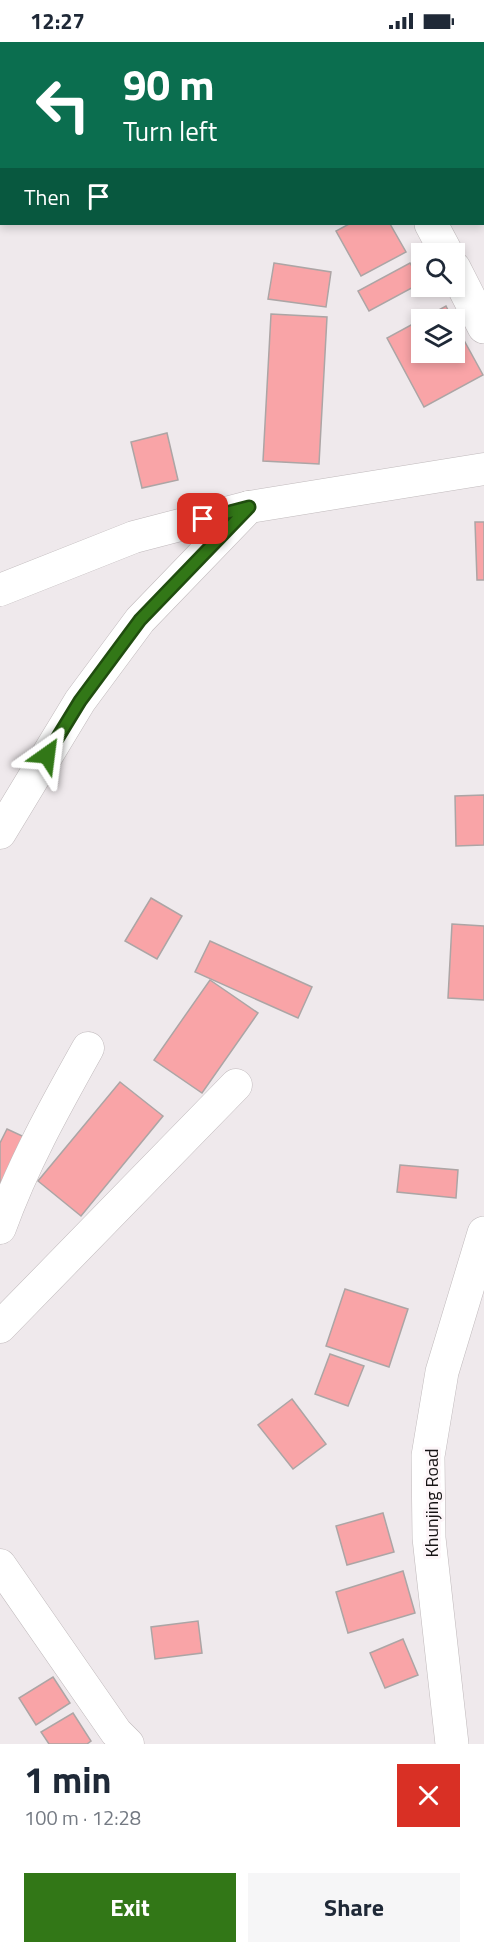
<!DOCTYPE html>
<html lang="en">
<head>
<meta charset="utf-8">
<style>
  body { margin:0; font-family:"Titillium Web",sans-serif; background:#f6f6f7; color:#1f2937; height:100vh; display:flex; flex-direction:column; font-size:22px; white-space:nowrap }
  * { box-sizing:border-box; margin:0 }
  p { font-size:20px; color:#747a83 }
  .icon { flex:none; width:33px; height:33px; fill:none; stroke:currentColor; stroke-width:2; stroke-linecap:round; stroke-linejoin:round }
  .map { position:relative; height:1702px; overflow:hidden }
  .details { display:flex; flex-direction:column; background:#fff; flex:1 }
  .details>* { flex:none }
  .top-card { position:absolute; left:0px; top:0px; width:484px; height:183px; box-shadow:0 3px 9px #0003; background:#0b6e4f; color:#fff; overflow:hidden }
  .controls { position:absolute; left:411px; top:201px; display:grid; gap:12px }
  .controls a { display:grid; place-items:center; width:54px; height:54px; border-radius:0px; background:#fff; box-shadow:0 3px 9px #0003; font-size:30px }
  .pin { position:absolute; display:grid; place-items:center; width:51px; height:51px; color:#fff; margin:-26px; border-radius:12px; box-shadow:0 3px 9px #0006 }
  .me { position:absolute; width:66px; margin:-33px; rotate:31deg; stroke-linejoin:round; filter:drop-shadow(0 0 4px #0008) }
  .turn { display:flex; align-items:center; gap:21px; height:126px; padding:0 24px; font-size:27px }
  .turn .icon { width:78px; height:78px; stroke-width:2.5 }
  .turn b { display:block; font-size:42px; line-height:51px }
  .then { display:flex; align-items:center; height:57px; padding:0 24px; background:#0003; gap:12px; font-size:22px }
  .round { display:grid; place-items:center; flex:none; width:63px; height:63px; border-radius:0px; background:#f6f6f7 }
  .headline { display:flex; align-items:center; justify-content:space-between; height:102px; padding:0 24px }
  h1 { font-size:36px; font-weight:700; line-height:45px }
  .button { display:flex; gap:12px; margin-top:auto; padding:12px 24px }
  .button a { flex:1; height:69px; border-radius:0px; background:#327717; color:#fff; font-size:24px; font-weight:700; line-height:69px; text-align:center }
  .button a+a { background:#f6f6f7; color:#1f2937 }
  .status { display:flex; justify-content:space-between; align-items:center; height:42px; padding:0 30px; background:#fff; direction:ltr }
  .status svg { height:16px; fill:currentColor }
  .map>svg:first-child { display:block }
</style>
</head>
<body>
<div class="status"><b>12:27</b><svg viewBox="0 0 49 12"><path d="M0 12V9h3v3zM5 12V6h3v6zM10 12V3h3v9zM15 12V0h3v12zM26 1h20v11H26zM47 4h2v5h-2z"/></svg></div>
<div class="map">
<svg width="484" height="1702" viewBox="0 0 484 1702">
  <rect width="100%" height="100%" fill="#efe9ec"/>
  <g fill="#f9a4a7" stroke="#aca5a5" stroke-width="1.5">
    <polygon points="245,0 287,0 288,2 242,2"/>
    <polygon points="349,182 390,182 406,210 361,234 336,189"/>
    <polygon points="274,221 331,230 326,265 268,257"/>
    <polygon points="410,221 421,241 369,269 358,249"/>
    <polygon points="446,264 453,278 422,278 422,310 454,310 454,280 483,333 424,365 387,296"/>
    <polygon points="271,272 327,275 319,422 263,419"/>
    <polygon points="167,391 178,438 142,446 131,400"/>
    <polygon points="475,480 484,480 484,538 477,538"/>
    <polygon points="484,753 484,803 456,804 455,754"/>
    <polygon points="151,856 182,874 157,917 125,899"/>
    <polygon points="452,882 484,884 484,958 448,956"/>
    <polygon points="210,899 312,945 298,976 195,930"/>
    <polygon points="210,938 258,971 202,1051 154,1018"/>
    <polygon points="120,1040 163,1074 81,1174 38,1139"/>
    <polygon points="7,1087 31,1098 0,1159 0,1101"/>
    <polygon points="400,1123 458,1128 456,1156 397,1150"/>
    <polygon points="345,1247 408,1267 389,1325 326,1304"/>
    <polygon points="330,1312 364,1324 348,1364 315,1352"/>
    <polygon points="292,1357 326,1402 293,1427 258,1383"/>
    <polygon points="383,1471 394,1510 347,1523 336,1484"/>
    <polygon points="403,1529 415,1571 348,1591 336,1550"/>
    <polygon points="198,1579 202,1611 155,1617 151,1585"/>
    <polygon points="403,1597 418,1633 385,1646 370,1611"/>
    <polygon points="53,1635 70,1661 36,1683 19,1656"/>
    <polygon points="73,1671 91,1699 87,1702 49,1702 41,1690"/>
  </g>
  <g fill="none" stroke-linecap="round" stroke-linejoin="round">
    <defs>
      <g id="minor">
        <polyline points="50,2 53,0"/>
        <polyline points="0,36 2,35"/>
        <polyline points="0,548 134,495 249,465 484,427"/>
        <polyline points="0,791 80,659 140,578 249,465"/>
        <path d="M0,1186C23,1122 55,1065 88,1006"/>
        <polyline points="0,1285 236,1043"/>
        <polyline points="0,1523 116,1690 128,1702"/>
      </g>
      <g id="major">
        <polyline points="325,0 326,2"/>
        <polyline points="431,182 447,212"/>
        <polyline points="454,226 484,285"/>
        <polyline points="452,1702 429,1496 428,1414 442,1330 484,1191"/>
      </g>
    </defs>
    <use href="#minor" stroke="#c0babc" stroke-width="33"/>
    <use href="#major" stroke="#c0babc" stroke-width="34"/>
    <use href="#minor" stroke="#fff" stroke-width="32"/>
    <use href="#major" stroke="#fff" stroke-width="33"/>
  </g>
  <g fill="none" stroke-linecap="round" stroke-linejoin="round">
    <defs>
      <polyline id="route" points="47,713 80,659 140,578 249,465 203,477"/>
    </defs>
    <use href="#route" stroke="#204d0f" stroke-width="15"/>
    <use href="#route" stroke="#327717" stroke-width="10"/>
  </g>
  <g text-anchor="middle" stroke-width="6" stroke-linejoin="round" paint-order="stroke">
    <g font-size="18" fill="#161314" stroke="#fdf6f9">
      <text transform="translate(432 1461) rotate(-90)" y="6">Khunjing Road</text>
    </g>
  </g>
</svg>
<div class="controls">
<a><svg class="icon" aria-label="search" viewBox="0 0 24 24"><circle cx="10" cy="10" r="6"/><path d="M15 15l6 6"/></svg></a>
<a><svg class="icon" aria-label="layers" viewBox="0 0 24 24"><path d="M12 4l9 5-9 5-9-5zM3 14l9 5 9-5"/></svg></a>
</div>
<div class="pin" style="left:203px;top:477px;background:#d93025"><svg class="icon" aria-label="arrive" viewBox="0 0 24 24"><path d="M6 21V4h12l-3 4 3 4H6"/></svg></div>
<svg class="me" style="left:47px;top:713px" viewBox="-20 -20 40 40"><path d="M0-17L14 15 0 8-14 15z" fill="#327717" stroke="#fff" stroke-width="4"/></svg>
<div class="top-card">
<div class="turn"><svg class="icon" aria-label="left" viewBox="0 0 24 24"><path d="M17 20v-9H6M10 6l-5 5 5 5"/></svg><div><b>90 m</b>Turn left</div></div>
<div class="then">Then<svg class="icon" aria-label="arrive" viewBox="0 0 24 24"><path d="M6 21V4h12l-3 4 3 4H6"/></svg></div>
</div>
</div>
<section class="details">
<div class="headline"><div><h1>1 min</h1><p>100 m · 12:28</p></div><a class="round" style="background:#d93025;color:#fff"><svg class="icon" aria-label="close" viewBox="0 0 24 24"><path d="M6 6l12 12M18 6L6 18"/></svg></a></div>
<div class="button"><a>Exit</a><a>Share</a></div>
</section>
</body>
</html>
